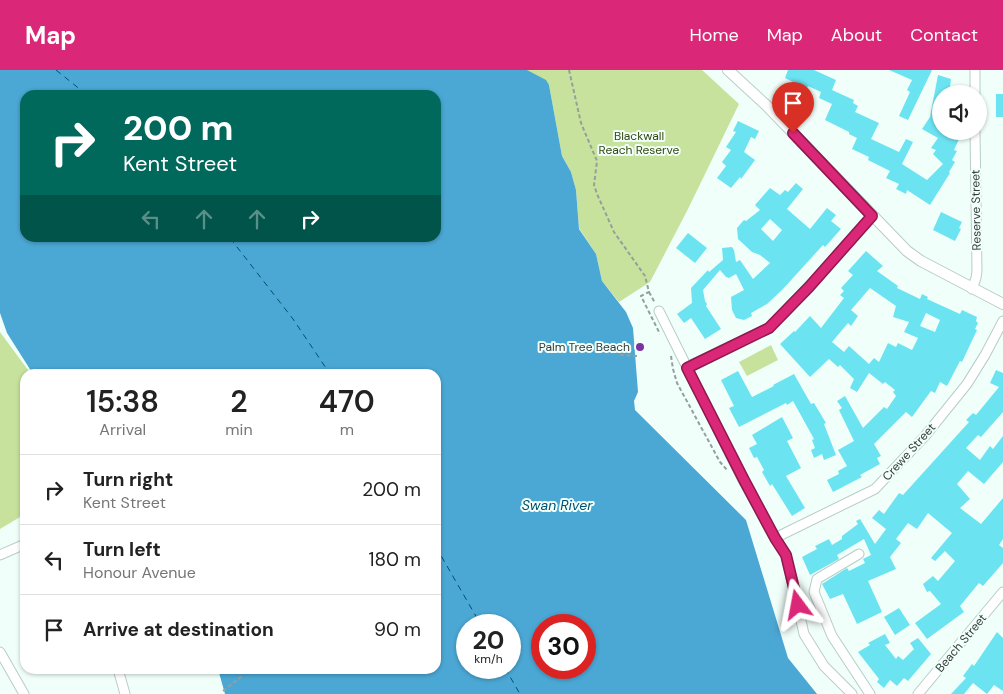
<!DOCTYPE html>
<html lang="en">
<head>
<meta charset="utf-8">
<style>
  body { margin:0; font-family:"DM Sans",sans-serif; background:#f6f6f6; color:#222; height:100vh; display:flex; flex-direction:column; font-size:19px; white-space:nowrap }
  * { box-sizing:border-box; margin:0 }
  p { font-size:16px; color:#767676 }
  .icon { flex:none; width:28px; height:28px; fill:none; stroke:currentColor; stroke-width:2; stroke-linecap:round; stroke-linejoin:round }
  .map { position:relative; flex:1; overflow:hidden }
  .drawer { position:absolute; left:20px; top:299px; width:421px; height:305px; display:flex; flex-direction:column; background:#fff; border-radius:15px; box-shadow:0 1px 4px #0004 }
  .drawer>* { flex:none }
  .hud { position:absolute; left:20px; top:20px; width:421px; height:152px; border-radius:15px; box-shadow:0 1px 4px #0004; background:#00695c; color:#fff; overflow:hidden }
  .buttons { position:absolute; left:932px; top:15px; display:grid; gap:10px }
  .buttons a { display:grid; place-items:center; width:55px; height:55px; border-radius:50%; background:#fff; box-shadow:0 1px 4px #0004; font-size:25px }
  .speed { position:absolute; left:456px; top:544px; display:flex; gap:10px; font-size:25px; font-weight:700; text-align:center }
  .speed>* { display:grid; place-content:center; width:65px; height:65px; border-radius:50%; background:#fff; box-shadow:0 1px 4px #0004; line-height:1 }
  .speed small { font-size:12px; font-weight:400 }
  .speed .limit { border:8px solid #d22; background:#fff; color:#111 }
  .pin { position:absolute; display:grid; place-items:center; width:42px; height:42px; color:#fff; margin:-51px -21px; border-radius:50% 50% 50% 0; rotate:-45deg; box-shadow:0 0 5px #0007 }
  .pin .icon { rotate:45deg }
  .me { position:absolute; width:55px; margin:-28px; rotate:347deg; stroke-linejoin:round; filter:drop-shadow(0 0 4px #0008) }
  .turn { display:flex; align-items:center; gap:18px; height:105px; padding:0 20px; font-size:22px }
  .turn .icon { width:65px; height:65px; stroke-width:2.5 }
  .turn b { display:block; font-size:35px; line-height:42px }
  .lanes { display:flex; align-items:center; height:48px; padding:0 20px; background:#0003; justify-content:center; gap:25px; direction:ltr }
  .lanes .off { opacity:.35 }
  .eta { display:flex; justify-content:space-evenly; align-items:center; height:85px; text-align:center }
  .eta b { font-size:30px; font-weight:600; line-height:35px }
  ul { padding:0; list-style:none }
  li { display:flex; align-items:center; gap:15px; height:70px; padding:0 20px; border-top:1px solid #e0e0e0 }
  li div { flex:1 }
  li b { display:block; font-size:19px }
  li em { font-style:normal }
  header { display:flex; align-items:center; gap:30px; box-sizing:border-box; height:70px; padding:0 25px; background:#db2777; color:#fff }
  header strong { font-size:24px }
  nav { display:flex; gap:28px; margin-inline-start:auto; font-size:18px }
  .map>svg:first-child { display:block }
</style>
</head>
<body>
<header>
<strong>Map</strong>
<nav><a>Home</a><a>Map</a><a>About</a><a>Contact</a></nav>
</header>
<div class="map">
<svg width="1003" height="624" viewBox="0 0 1003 624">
  <rect width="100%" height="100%" fill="#f1fffb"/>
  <g fill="#c7e29c">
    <polygon points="527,0 702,0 739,34 688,139 650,212 619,232 602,211 596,184 579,158 576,120 571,102 562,86 549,15"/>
    <polygon points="0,262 31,304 25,304 25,444 0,459"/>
    <polygon points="771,275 778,290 747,306 739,292"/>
  </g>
  <path fill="#4ba7d4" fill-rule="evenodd" d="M0,0H527L546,10L549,15L562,86L571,102L576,120L579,159L596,184L602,211L626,242L633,258L638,322L634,331L635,340L746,450L788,588L817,624H225L218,599H436V304H33L7,263L0,243ZM25,25H436V168H25ZM468,555H510V598H468ZM542,555H585V598H542Z"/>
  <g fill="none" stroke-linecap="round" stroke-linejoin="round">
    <g stroke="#004f6d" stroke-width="1" stroke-dasharray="6 5" stroke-linecap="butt">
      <polyline points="56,0 87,25"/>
      <polyline points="230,168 293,249 330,304"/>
      <polyline points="436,477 481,555"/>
      <polyline points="505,598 520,624"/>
    </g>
  </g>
  <g fill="#6ce3f1" fill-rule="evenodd">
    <polygon points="788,0 814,0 836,10 832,20 854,30 853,33 858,36 855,42 879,53 871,69 899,82 906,69 913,72 902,94 927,110 943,94 933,84 936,80 931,78 938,68 922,59 930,47 938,5 951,9 950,17 966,20 966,24 941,24 941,61 957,61 955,67 959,69 954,80 957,81 952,90 955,92 949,102 950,103 930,135 907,120 906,124 896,119 899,114 886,108 890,101 868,90 869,87 852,79 857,68 849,64 849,62 825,50 832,34 819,28 821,22 808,16 805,22 797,18 799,15 785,8"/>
    <polygon points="889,0 932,0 908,50 899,46 910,22 907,20 912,10"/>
    <rect x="996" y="24" width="7" height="23"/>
    <polygon points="738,51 759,61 755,69 751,67 744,82 755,90 741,109 740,107 731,118 717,108 726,96 722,92 731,80 726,77 736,62 733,61"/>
    <path d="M796,113L803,119L787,139L810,159L827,138L836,145L831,151L841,159L825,177L823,175L783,219L767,234L751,243L752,246L744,250L736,248L732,240L731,227L744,220L736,204L729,208L726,207L720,200L703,220L705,231L707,234L706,236L721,259L705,269L691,248L684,253L677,244L692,233L691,218L708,200L709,202L723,190L722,178L732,177L734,180L736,192L740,190L753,209L770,193L760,185L752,182L738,169L737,158L744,150L746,151L760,140L755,135L770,118L780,125L785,120L788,122ZM770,149L782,160L773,171L761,159Z"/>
    <polygon points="941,142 962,152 959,158 961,159 955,171 933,160"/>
    <polygon points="688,163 707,178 695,193 676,178"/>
    <path d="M866,181L883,196L877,201L898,216L897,218L920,229L922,224L928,227L927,229L960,244L962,240L977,247L976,251L978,253L975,259L977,260L962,292L960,291L947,316L940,312L935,323L931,321L912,347L906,342L874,374L881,386L877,388L880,394L860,405L862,407L833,422L827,410L839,404L838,401L847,396L838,380L854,371L839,340L842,338L837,331L845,326L863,358L884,337L887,339L896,326L893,322L895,320L885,312L883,314L869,303L857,322L850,318L854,309L840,295L838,297L829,289L810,307L780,274L794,261L795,262L810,246L821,258L844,228L840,225L844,221L841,218L853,205L848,201ZM870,218L896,236L893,247L909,252L904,262L918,268L912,280L898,273L896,277L888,273L879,292L874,288L869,294L849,276L844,282L832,272L848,253L851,256L858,246L851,240ZM926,243L940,250L935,262L920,256Z"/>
    <polygon points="996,300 1003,303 1003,342 981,367 978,365 966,378 980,390 990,376 993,379 1003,366 1003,392 984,414 968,401 957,414 970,429 960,438 981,454 1003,428 1003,469 999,475 1003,478 1003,493 983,516 979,513 960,536 964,542 927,569 915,553 941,534 930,521 927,522 923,514 933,506 938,511 955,491 945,481 935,491 931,488 952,463 928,443 917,459 908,453 896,469 901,473 890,487 896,499 868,511 882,542 857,554 843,524 830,529 822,514 847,498 849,501 865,493 863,489 871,485 864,469 837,485 839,489 810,505 802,487 817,479 815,476 829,469 832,475 842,469 842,466 858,454 856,451 860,449 875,474 886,459 872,448 879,440 884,444 899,423 903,425 969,352 966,350 973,343 976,345 999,317 990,313"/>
    <polygon points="738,301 752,327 774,316 773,315 794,304 811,334 814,333 826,353 824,354 836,385 824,390 822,384 814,388 811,380 815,378 812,370 814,369 793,331 787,335 786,333 739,357 729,338 734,336 721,310"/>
    <polygon points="782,347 793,368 787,371 801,398 786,406 805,438 792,446 772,414 770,416 762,402 764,400 757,387 754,388 749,378 757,374 752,365"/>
    <polygon points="899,538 910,555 895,565 884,547"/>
    <polygon points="997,562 1003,568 1003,621 994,615 987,624 973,613 964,624 951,624 966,608 963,606 972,594 974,596"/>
    <polygon points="885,564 890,573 885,575 896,589 898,586 903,590 914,579 910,573 918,568 931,584 908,611 904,608 897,616 890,610 884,618 877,612 879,609 858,582 870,575 868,573"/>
  </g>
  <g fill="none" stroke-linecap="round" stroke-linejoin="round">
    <defs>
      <g id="minor">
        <polyline points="975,0 975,24"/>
        <polyline points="972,219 976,208 977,201 975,61"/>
        <polyline points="659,241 743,410 775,468 786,485 804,564 824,596 852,624"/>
        <polyline points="687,297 769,258 809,217 872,146"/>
        <polyline points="775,468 875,419 925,366 967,314 985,285 1003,251"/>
        <polyline points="859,484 817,509 814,522 832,566 870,624"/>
        <polyline points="0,485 25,474"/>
        <polyline points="0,582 24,624"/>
        <polyline points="118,599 125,624"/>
        <polyline points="918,624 1003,522"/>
      </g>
      <polyline id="tertiary" points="728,0 766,35 907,181 921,191 1003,234"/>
    </defs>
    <use href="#minor" stroke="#b8cdc8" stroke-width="11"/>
    <use href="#tertiary" stroke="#b8cdc8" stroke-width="12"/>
    <g stroke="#95a09d" stroke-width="2" stroke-dasharray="4 2.5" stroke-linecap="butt">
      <polyline points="569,0 581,53 597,91 594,115 597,124 614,162 645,206 649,222 641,226 660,264"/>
      <polyline points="649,222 655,233"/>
      <polyline points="620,285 639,286"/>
      <polyline points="671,286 673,299 677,313 720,392 727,400"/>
      <polyline points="223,621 242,606"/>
    </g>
    <use href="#minor" stroke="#fff" stroke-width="9"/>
    <use href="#tertiary" stroke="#fff" stroke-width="10"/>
  </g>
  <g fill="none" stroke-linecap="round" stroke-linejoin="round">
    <defs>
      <polyline id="route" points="793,63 872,146 809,217 769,258 687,298 744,410 775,468 786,485 798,535"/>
    </defs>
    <use href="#route" stroke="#8e194d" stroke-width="12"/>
    <use href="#route" stroke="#db2777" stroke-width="9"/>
  </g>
  <circle fill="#7e31a2" stroke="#f1fffb" stroke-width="2" cx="640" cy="277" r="5"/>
  <g text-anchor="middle" stroke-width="4" stroke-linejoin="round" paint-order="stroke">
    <g font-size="12" fill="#37480f" stroke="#f1fffb">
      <text x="639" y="70">Blackwall<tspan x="639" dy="14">Reach Reserve</tspan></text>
    </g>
    <g font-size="12" fill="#343c3a" stroke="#f1fffb">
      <text transform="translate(976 140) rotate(-91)" y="4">Reserve Street</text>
      <text transform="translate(909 382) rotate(-48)" y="4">Crewe Street</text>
      <text transform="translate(961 573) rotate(-50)" y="4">Beach Street</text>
    </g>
    <g font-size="12" fill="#343c3a" stroke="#f1fffb" text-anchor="end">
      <text x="630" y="281">Palm Tree Beach</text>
    </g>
    <g font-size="14" font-style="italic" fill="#004f6d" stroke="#f1fffb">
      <text x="557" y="440">Swan River</text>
    </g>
  </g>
</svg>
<div class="buttons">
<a><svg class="icon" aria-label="sound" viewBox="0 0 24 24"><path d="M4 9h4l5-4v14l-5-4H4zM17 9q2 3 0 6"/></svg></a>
</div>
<div class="speed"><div>20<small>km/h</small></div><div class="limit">30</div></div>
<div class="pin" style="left:793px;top:63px;background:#d93025"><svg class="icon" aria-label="arrive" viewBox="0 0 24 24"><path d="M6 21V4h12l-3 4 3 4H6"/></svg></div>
<svg class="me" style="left:798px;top:535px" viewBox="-20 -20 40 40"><path d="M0-17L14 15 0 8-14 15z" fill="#db2777" stroke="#fff" stroke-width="4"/></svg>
<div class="hud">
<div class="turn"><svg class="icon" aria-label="right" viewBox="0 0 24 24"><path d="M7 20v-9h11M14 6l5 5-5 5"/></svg><div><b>200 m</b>Kent Street</div></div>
<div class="lanes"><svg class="icon off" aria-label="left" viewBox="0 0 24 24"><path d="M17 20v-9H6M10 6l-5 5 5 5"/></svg><svg class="icon off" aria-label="ahead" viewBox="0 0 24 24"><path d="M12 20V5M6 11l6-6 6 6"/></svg><svg class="icon off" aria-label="ahead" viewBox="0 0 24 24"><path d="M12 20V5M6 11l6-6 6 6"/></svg><svg class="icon" aria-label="right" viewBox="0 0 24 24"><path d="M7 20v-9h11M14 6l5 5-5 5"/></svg></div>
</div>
<section class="drawer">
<div class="eta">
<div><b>15:38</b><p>Arrival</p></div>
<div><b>2</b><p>min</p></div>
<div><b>470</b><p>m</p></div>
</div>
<ul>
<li><svg class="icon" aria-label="right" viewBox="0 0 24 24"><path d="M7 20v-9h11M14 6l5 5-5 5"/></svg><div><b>Turn right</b><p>Kent Street</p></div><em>200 m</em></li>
<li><svg class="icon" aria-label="left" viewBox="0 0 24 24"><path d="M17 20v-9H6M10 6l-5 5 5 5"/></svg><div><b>Turn left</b><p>Honour Avenue</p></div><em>180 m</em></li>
<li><svg class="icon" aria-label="arrive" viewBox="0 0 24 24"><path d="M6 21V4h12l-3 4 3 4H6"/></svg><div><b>Arrive at destination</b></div><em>90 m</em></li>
</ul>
</section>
</div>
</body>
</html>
